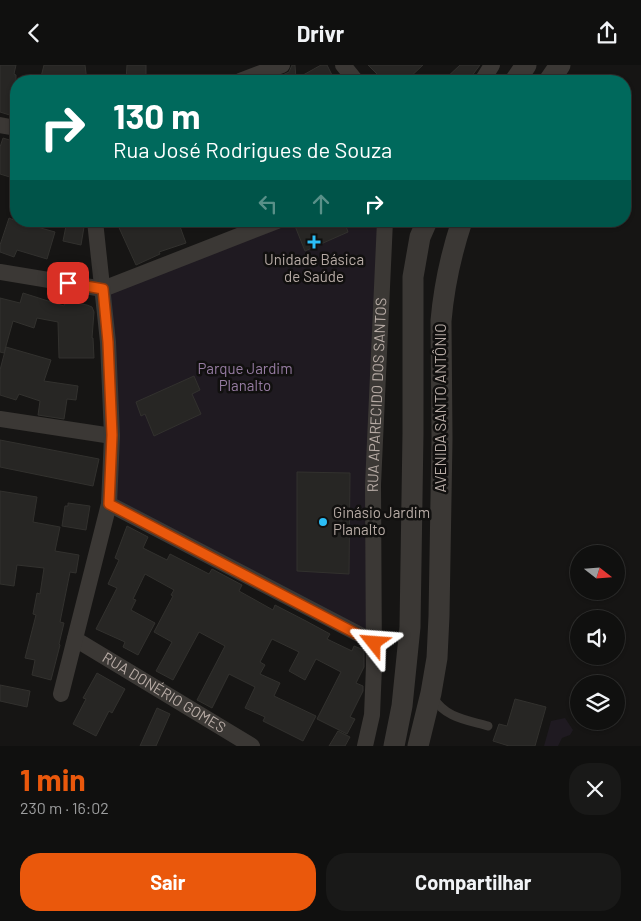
<!DOCTYPE html>
<html lang="pt">
<head>
<meta charset="utf-8">
<style>
  body { margin:0; font-family:Barlow,sans-serif; background:#191918; color:#f1f3f6; height:100vh; display:flex; flex-direction:column; font-size:19px; white-space:nowrap }
  * { box-sizing:border-box; margin:0 }
  p { font-size:16px; color:#9c9d9e }
  .icon { flex:none; width:28px; height:28px; fill:none; stroke:currentColor; stroke-width:2; stroke-linecap:round; stroke-linejoin:round }
  .map { position:relative; height:681px; overflow:hidden }
  .sheet { display:flex; flex-direction:column; background:#10100f; flex:1 }
  .sheet>* { flex:none }
  .banner { position:absolute; left:10px; top:10px; width:621px; height:152px; border-radius:20px; box-shadow:0 1px 4px #0004,0 0 0 1px #30302f; background:#00695c; color:#fff; overflow:hidden }
  .needle { width:32px; rotate:107deg }
  .tools { position:absolute; left:570px; top:480px; display:grid; gap:10px }
  .tools a { display:grid; place-items:center; width:55px; height:55px; border-radius:50%; background:#10100f; box-shadow:0 1px 4px #0004,0 0 0 1px #30302f; font-size:25px }
  .pin { position:absolute; display:grid; place-items:center; width:42px; height:42px; color:#fff; margin:-21px; border-radius:10px; box-shadow:0 2px 8px #0006 }
  .me { position:absolute; width:55px; margin:-28px; rotate:298deg; stroke-linejoin:round; filter:drop-shadow(0 0 4px #0008) }
  .turn { display:flex; align-items:center; gap:18px; height:105px; padding:0 20px; font-size:22px }
  .turn .icon { width:65px; height:65px; stroke-width:2.5 }
  .turn b { display:block; font-size:35px; line-height:42px }
  .lanes { display:flex; align-items:center; height:48px; padding:0 20px; background:#0003; justify-content:center; gap:25px; direction:ltr }
  .lanes .off { opacity:.35 }
  .round { display:grid; place-items:center; flex:none; width:52px; height:52px; border-radius:20px; background:#191918 }
  .summary { display:flex; align-items:center; justify-content:space-between; height:85px; padding:0 20px }
  h1 { font-size:30px; font-weight:700; line-height:38px; color:#ea580c }
  .button { display:flex; gap:10px; margin-top:auto; padding:10px 20px }
  .button a { flex:1; height:58px; border-radius:20px; background:#ea580c; color:#fff; font-size:20px; font-weight:700; line-height:58px; text-align:center }
  .button a+a { background:#191918; color:#f1f3f6 }
  header { display:flex; justify-content:space-between; align-items:center; height:65px; padding:0 20px; background:#10100f; font-size:22px; font-weight:700 }
  .map>svg:first-child { display:block }
</style>
</head>
<body>
<header><svg class="icon" aria-label="back" viewBox="0 0 24 24"><path d="M15 5l-7 7 7 7"/></svg>Drivr<svg class="icon" aria-label="share" viewBox="0 0 24 24"><path d="M12 15V3M7 8l5-5 5 5M5 13v7h14v-7"/></svg></header>
<div class="map">
<svg width="641" height="681" viewBox="0 0 641 681">
  <rect width="100%" height="100%" fill="#161514"/>
  <g fill="#1f1a21">
    <polygon points="286,156 381,156 371,570 114,437 106,226"/>
    <polygon points="565,653 573,665 570,670 562,673 558,681 544,681 551,656"/>
  </g>
  <g fill="#272624" stroke="#32312e">
    <polygon points="0,0 16,0 14,9 16,10 16,52 0,47"/>
    <polygon points="44,0 85,0 87,16 40,16"/>
    <polygon points="127,0 146,0 146,16 126,16"/>
    <polygon points="292,0 295,0 296,14 321,0 327,0 335,16 275,16 274,14 289,7"/>
    <polygon points="368,0 423,0 406,16 384,16"/>
    <polygon points="460,0 480,0 468,16 443,16"/>
    <polygon points="3,73 16,77 16,105 13,113 0,109 0,82"/>
    <polygon points="9,153 16,156 55,167 47,194 17,185 14,192 0,187 0,180"/>
    <polygon points="67,156 85,156 81,180 63,176"/>
    <polygon points="116,156 178,156 186,178 159,187 160,189 136,200"/>
    <polygon points="293,156 344,156 348,167 305,186"/>
    <polygon points="23,228 64,241 65,236 87,240 92,242 94,247 92,273 93,273 94,293 59,293 58,257 37,253 34,263 13,256 4,288 0,287 0,233 20,238"/>
    <polygon points="6,282 51,295 44,316 78,321 76,335 67,334 64,354 38,350 40,336 19,329 16,335 0,330 0,305"/>
    <polygon points="194,311 200,325 192,329 201,349 154,371 145,349 141,351 136,337"/>
    <polygon points="0,375 99,394 93,421 0,402"/>
    <polygon points="297,407 350,408 349,509 297,506"/>
    <polygon points="0,426 37,432 33,457 60,462 55,486 79,490 76,508 70,507 60,557 64,558 59,579 60,580 51,615 32,610 35,595 25,593 36,550 33,549 37,528 40,529 44,503 17,500 14,521 0,519"/>
    <polygon points="68,438 90,441 86,465 62,461 65,441 68,441"/>
    <polygon points="127,461 148,472 143,483 167,495 170,489 209,509 212,504 242,520 239,526 273,545 275,540 306,556 330,569 327,574 352,586 354,581 364,585 364,602 356,618 363,621 363,626 350,652 355,654 347,669 317,654 341,607 316,594 305,615 289,606 299,587 272,574 260,597 265,600 260,609 280,618 274,631 316,651 303,676 263,656 265,652 245,643 255,622 229,609 212,643 197,635 225,581 199,567 173,615 156,606 172,577 154,567 173,531 171,530 174,525 145,509 133,534 136,535 131,545 155,558 138,590 123,582 125,577 96,564 117,523 108,519 119,495 115,493"/>
    <polygon points="97,608 125,624 112,648 109,646 96,671 73,659 86,634 83,633"/>
    <polygon points="0,620 30,626 27,642 0,636"/>
    <polygon points="515,634 546,642 535,681 509,681 493,676 499,659 507,661"/>
    <polygon points="157,643 170,649 156,681 140,681"/>
    <polygon points="338,666 350,672 345,681 329,681"/>
  </g>
  <g fill="none" stroke-linecap="round" stroke-linejoin="round">
    <path stroke="#3b3835" stroke-width="9" d="M433,632C445,653 467,655 488,661"/>
    <g stroke="#3b3835" stroke-width="16">
      <polyline points="343,0 356,16"/>
      <polyline points="240,16 282,0"/>
      <polyline points="482,16 492,0"/>
      <polyline points="0,60 16,63"/>
      <polyline points="0,207 103,224 277,156"/>
      <polyline points="0,354 112,371"/>
      <polyline points="109,439 374,577"/>
      <path id="s1" d="M75,574L252,681"/>
      <polyline points="61,629 109,439 112,371 108,277 95,156"/>
      <path id="s2" d="M365,681L372,650L374,601L373,420L385,156"/>
    </g>
    <g stroke="#3b3835" stroke-width="21">
      <polyline points="515,16 526,0"/>
      <polyline points="549,16 560,0"/>
      <polyline points="394,681 402,641 410,562 413,368 413,212 420,172 427,156"/>
      <path d="M418,681L431,628L437,593L439,551L442,374L441,256C444,221 451,189 462,156"/>
    </g>
  </g>
  <g fill="none" stroke-linecap="round" stroke-linejoin="round">
    <defs>
      <polyline id="route" points="68,218 103,224 108,277 112,370 109,439 374,578"/>
    </defs>
    <use href="#route" stroke="#983908" stroke-width="12"/>
    <use href="#route" stroke="#ea580c" stroke-width="9"/>
  </g>
  <g fill="#2bbef7" stroke="#11100f" stroke-width="2">
    <path d="M311.5 169.5h5v5h5v5h-5v5h-5v-5h-5v-5h5z"/>
    <circle cx="323" cy="457" r="5"/>
  </g>
  <g text-anchor="middle" stroke-width="5" stroke-linejoin="round" paint-order="stroke">
    <g font-size="15" fill="#b7aba5" stroke="#11100f">
      <text x="314" y="200">Unidade Básica<tspan x="314" dy="17">de Saúde</tspan></text>
      <text x="333" y="453" text-anchor="start">Ginásio Jardim<tspan x="333" dy="17">Planalto</tspan></text>
    </g>
    <g font-size="15" fill="#967ca2" stroke="#11100f">
      <text x="245" y="309">Parque Jardim<tspan x="245" dy="17">Planalto</tspan></text>
    </g>
    <g font-size="15" fill="#b7aba5" stroke="#11100f">
      <text dy="5" stroke="none"><textPath href="#s2" startOffset="352">RUA APARECIDO DOS SANTOS</textPath></text>
      <text transform="translate(441 343) rotate(-90)" y="5">AVENIDA SANTO ANTÔNIO</text>
      <text dy="5" stroke="none"><textPath href="#s1" startOffset="104">RUA DONÉRIO GOMES</textPath></text>
    </g>
  </g>
</svg>
<div class="tools">
<a><svg class="needle" viewBox="-14 -14 28 28"><path d="M0-13l5 13h-10z" fill="#e53935"/><path d="M0 13l5-13h-10z" fill="#9c9d9e"/></svg></a>
<a><svg class="icon" aria-label="sound" viewBox="0 0 24 24"><path d="M4 9h4l5-4v14l-5-4H4zM17 9q2 3 0 6"/></svg></a>
<a><svg class="icon" aria-label="layers" viewBox="0 0 24 24"><path d="M12 4l9 5-9 5-9-5zM3 14l9 5 9-5"/></svg></a>
</div>
<div class="pin" style="left:68px;top:218px;background:#d93025"><svg class="icon" aria-label="arrive" viewBox="0 0 24 24"><path d="M6 21V4h12l-3 4 3 4H6"/></svg></div>
<svg class="me" style="left:374px;top:578px" viewBox="-20 -20 40 40"><path d="M0-17L14 15 0 8-14 15z" fill="#ea580c" stroke="#fff" stroke-width="4"/></svg>
<div class="banner">
<div class="turn"><svg class="icon" aria-label="right" viewBox="0 0 24 24"><path d="M7 20v-9h11M14 6l5 5-5 5"/></svg><div><b>130 m</b>Rua José Rodrigues de Souza</div></div>
<div class="lanes"><svg class="icon off" aria-label="left" viewBox="0 0 24 24"><path d="M17 20v-9H6M10 6l-5 5 5 5"/></svg><svg class="icon off" aria-label="ahead" viewBox="0 0 24 24"><path d="M12 20V5M6 11l6-6 6 6"/></svg><svg class="icon" aria-label="right" viewBox="0 0 24 24"><path d="M7 20v-9h11M14 6l5 5-5 5"/></svg></div>
</div>
</div>
<section class="sheet">
<div class="summary"><div><h1>1 min</h1><p>230 m · 16:02</p></div><a class="round"><svg class="icon" aria-label="close" viewBox="0 0 24 24"><path d="M6 6l12 12M18 6L6 18"/></svg></a></div>
<div class="button"><a>Sair</a><a>Compartilhar</a></div>
</section>
</body>
</html>
